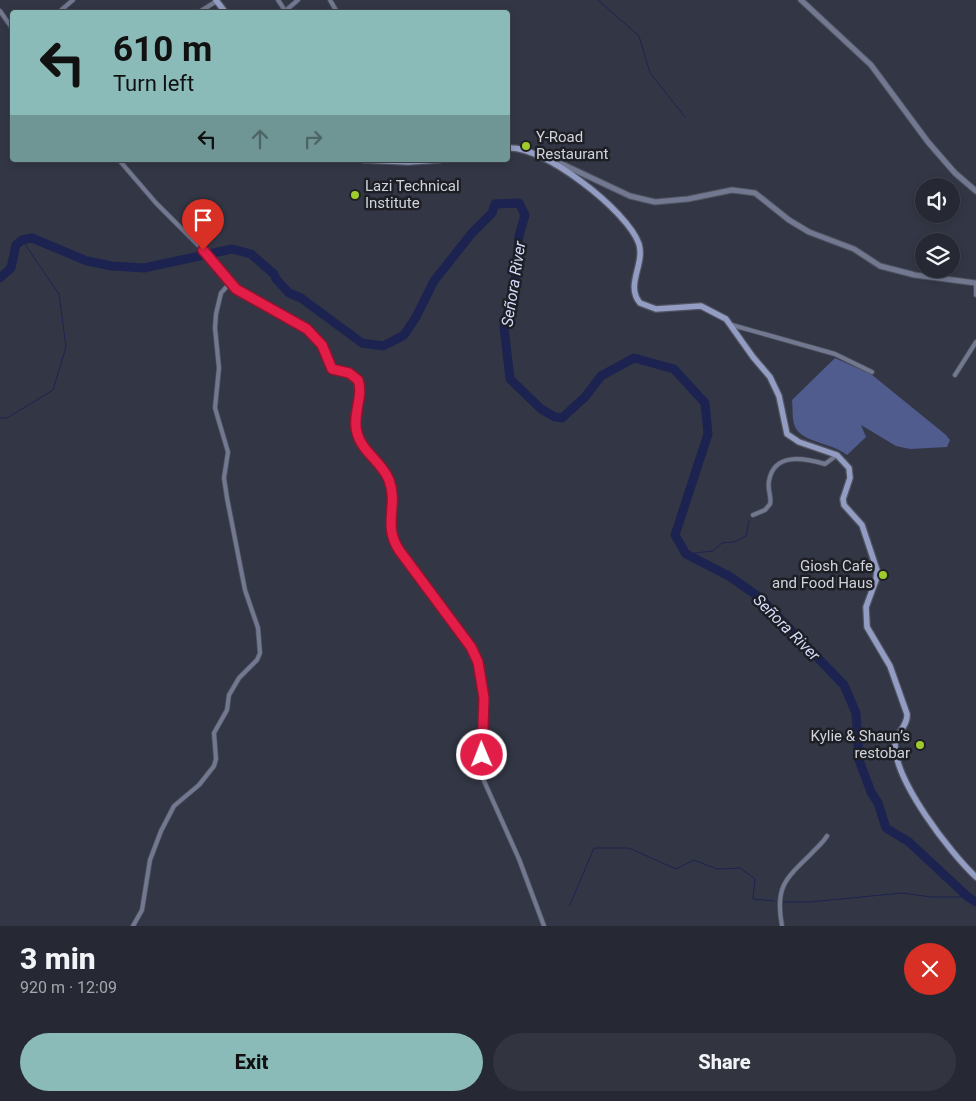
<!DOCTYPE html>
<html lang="en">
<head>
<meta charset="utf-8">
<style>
  body { margin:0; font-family:Roboto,sans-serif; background:#323540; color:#f1f3f6; height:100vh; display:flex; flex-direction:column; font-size:19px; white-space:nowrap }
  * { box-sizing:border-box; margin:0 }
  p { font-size:16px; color:#a4a6ac }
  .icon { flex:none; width:28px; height:28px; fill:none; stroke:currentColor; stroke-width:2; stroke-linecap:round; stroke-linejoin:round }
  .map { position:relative; height:926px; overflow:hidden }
  .details { display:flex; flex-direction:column; background:#262934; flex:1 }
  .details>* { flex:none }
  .hud { position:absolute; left:10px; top:10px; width:500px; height:152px; border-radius:5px; box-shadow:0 2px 8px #0003,0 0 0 1px #42454f; background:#8bbbb9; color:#111; overflow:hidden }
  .buttons { position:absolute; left:915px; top:178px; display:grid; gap:10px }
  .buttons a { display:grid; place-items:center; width:45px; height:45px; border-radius:50%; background:#262934; box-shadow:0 2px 8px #0003,0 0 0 1px #42454f; font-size:25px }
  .pin { position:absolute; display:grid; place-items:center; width:42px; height:42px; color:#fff; margin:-51px -21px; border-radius:50% 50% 50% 0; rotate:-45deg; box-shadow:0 0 5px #0007 }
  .pin .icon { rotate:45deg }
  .me { position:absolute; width:55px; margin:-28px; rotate:359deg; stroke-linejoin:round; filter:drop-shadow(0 0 4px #0008) }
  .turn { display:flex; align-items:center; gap:18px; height:105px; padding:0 20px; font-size:22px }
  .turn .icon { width:65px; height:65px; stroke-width:2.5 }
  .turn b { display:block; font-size:35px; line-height:42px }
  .lanes { display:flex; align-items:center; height:48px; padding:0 20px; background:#0003; justify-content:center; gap:25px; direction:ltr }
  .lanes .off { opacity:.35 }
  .round { display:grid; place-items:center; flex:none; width:52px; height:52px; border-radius:26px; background:#323540 }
  .summary { display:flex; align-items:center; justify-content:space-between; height:85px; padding:0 20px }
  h1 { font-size:30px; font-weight:800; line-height:38px }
  .action { display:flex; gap:10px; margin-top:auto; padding:10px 20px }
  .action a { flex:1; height:58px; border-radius:30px; background:#8bbbb9; color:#111; font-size:20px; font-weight:800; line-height:58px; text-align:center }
  .action a+a { background:#323540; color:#f1f3f6 }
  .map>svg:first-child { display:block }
</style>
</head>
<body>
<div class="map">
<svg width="976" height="926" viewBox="0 0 976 926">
  <rect width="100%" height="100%" fill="#333745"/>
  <path fill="#505b8e" d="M835,358L871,374L946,435L950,440L947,447L910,449L896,446L861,425L866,437L847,455C832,442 799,443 794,424C792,417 793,408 792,400Z"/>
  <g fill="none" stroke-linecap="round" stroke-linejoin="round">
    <g stroke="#1d2350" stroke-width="1">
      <polyline points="598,0 639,36 650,73 685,117"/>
      <polyline points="0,418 7,418 53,390 66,347 59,294 22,240"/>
      <polyline points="686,554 713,551 722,543 734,542 746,536 749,521"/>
      <polyline points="783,902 810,902 902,893 931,897 968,897"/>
      <polyline points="570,905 594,848 629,848 676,869 694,860 717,869 740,868 755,879 753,899 774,901"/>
    </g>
    <polyline stroke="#1d2350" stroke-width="9" points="0,278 11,268 16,245 22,240 32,238 87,261 112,266 144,268 232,249 251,254 274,274 276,279 289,293 301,298 362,343 383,346 395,340 404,335 416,317 434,281 472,233 492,213 495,204 519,203 525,215 519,236 515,281 504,327 510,379 541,409 555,417 562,418 585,397 601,376 634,358 674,369 705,403 708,434 675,535 686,554 729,576 759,597 844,685 856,713 859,760 871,792 878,803 886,828 909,842 968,897 976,902"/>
    <defs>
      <g id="minor">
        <polyline points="278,0 286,12"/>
        <polyline points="330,0 337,12"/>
        <polyline points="0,11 12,28"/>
        <polyline points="59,12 73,0"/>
        <polyline points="199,12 217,1"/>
        <polyline points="284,12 298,0"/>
        <path d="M119,160L156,203L203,250L236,289L307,329L322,345L332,369L349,373L359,380C364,395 353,412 356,430C360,450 380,460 388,478C398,500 385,521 394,543L471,647C486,674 481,702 481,730C481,735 483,740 483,746C483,755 479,763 480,772L519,859L544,926"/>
        <polyline points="976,283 976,295"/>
        <polyline points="732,325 835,354 872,372"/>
        <polyline points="955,375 976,342"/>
        <path d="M753,515L765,510L770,504C772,497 767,489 769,481C774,452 804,458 825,464L837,455"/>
        <polyline points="133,926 142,910 150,860 161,831 174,806 199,785 214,766 216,759 214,733 227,710 229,695 239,678 257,660 260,653 258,628 245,590 227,498 224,478 228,452 215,408 219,368 215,328 216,314 221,293 230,283"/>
        <path d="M782,926C775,888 784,880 811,854C817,847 822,844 827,836"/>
      </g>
      <g id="tertiary">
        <polyline points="801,0 871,65 928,142 955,173 976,191"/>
        <polyline points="553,163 562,164 630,196 655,202 688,199 732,190 755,193 789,220 809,232 854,249 880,266 915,275 976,283"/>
      </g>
      <g id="secondary">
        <polyline points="216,0 225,12"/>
        <path d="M508,148C543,145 628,211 639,244C645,265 625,285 640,303L656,309L701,306L726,319L753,357L770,377L779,396L787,434L799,442L837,455L849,468L850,478L843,499L844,505L862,525L877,570L876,580L866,607L867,627L890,666L907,714C908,727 895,733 895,745C895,781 950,853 976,877"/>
        <polyline points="364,160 408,162 439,160"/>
      </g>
    </defs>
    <use href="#minor" stroke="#4f5360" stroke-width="5.5"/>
    <use href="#tertiary" stroke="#4f5360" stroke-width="7"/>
    <use href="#secondary" stroke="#4f5360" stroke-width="8"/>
    <use href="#minor" stroke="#727890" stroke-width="4"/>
    <use href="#tertiary" stroke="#727890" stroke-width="5"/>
    <use href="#secondary" stroke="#939cc2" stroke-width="5.5"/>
  </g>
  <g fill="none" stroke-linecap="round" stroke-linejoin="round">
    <defs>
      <path id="route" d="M203,250L236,289L307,329L322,345L332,369L349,373L358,380C364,396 352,414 357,433C362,452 382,462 389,480C399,507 382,523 399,550L471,647L478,662L484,698L482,755"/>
    </defs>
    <use href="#route" stroke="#92132f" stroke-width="12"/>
    <use href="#route" stroke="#e11d48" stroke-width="9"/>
  </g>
  <g fill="#9fca2c" stroke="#1d1f25" stroke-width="2">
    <circle cx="526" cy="146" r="5"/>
    <circle cx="355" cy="195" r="5"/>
    <circle cx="883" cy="575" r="5"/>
    <circle cx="920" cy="745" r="5"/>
  </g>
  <g text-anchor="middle" stroke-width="5" stroke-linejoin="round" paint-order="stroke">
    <g font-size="15" fill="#d0d3dc" stroke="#1d1f25" text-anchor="start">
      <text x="536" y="142">Y-Road<tspan x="536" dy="17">Restaurant</tspan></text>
      <text x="365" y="191">Lazi Technical<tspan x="365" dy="17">Institute</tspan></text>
      <text x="873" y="571" text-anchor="end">Giosh Cafe<tspan x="873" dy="17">and Food Haus</tspan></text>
      <text x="910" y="741" text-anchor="end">Kylie &amp; Shaun’s<tspan x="910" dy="17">restobar</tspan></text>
    </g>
    <g font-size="16" font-style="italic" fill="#d3dbfb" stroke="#1d1f25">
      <text transform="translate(513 284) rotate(-81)" y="6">Señora River</text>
      <text transform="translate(787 627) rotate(45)" y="6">Señora River</text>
    </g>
  </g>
</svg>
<div class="buttons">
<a><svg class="icon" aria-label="sound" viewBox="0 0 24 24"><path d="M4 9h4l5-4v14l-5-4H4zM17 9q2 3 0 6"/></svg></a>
<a><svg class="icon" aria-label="layers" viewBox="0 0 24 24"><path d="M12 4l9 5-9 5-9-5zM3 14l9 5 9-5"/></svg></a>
</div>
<div class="pin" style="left:203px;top:250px;background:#d93025"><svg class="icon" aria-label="arrive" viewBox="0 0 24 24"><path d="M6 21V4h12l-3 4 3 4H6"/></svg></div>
<svg class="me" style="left:482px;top:755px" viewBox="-20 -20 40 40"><circle r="17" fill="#e11d48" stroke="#fff" stroke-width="3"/><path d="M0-11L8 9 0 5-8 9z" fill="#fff"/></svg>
<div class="hud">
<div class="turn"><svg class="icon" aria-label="left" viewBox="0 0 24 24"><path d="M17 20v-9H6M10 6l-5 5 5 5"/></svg><div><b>610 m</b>Turn left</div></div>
<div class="lanes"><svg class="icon" aria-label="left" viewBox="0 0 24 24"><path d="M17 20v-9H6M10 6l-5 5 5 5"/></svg><svg class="icon off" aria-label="ahead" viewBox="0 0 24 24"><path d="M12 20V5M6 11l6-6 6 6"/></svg><svg class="icon off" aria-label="right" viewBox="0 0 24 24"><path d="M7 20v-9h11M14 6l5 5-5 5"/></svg></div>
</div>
</div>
<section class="details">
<div class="summary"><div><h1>3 min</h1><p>920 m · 12:09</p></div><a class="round" style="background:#d93025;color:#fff"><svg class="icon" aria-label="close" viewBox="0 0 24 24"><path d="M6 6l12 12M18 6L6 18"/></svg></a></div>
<div class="action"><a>Exit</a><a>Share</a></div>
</section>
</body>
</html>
